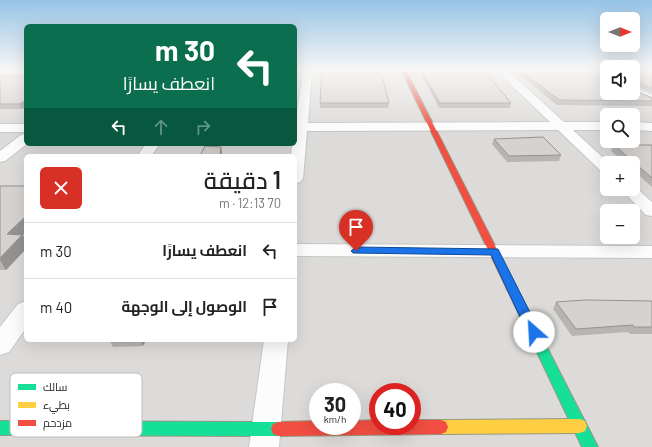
<!DOCTYPE html>
<html lang="ar">
<head>
<meta charset="utf-8">
<style>
  body { margin:0; font-family:Barlow,Cairo,sans-serif; background:#f6f6f6; color:#222; direction:rtl; height:100vh; display:flex; flex-direction:column; font-size:15px; white-space:nowrap }
  * { box-sizing:border-box; margin:0 }
  p { font-size:13px; color:#767676 }
  .icon { flex:none; width:22px; height:22px; fill:none; stroke:currentColor; stroke-width:2; stroke-linecap:round; stroke-linejoin:round }
  .map { position:relative; flex:1; overflow:hidden; direction:ltr }
  .details { position:absolute; left:24px; top:154px; width:273px; height:188px; display:flex; flex-direction:column; background:#fff; border-radius:6px; box-shadow:0 4px 16px #0002; direction:rtl }
  .details>* { flex:none }
  .hud { position:absolute; left:24px; top:24px; width:273px; height:122px; border-radius:6px; box-shadow:0 4px 16px #0002; direction:rtl; background:#0b6e4f; color:#fff; overflow:hidden }
  .needle { width:26px; rotate:90deg }
  .controls { position:absolute; left:600px; top:12px; display:grid; gap:8px }
  .controls a { display:grid; place-items:center; width:40px; height:40px; border-radius:6px; background:#fff; box-shadow:0 4px 16px #0002; font-size:20px }
  .speed { position:absolute; left:309px; top:383px; display:flex; gap:8px; font-size:20px; font-weight:700; text-align:center }
  .speed>* { display:grid; place-content:center; width:52px; height:52px; border-radius:50%; background:#fff; box-shadow:0 4px 16px #0002; line-height:1 }
  .speed small { font-size:10px; font-weight:400 }
  .speed .limit { border:6px solid #d22; background:#fff; color:#111 }
  .pin { position:absolute; display:grid; place-items:center; width:34px; height:34px; color:#fff; margin:-41px -17px; border-radius:50% 50% 50% 0; rotate:-45deg; box-shadow:0 0 4px #0007 }
  .pin .icon { rotate:45deg }
  .me { position:absolute; width:44px; margin:-22px; rotate:334deg; stroke-linejoin:round; filter:drop-shadow(0 0 3px #0008) }
  .turn { display:flex; align-items:center; gap:14px; height:84px; padding:0 16px; font-size:18px }
  .turn .icon { width:52px; height:52px; stroke-width:2.5 }
  .turn b { display:block; font-size:28px; line-height:34px }
  .lanes { display:flex; align-items:center; height:38px; padding:0 16px; background:#0003; justify-content:center; gap:20px; direction:ltr }
  .lanes .off { opacity:.35 }
  .round { display:grid; place-items:center; flex:none; width:42px; height:42px; border-radius:6px; background:#f6f6f6 }
  .overview { display:flex; align-items:center; justify-content:space-between; height:68px; padding:0 16px }
  h1 { font-size:24px; font-weight:600; line-height:30px }
  ul { padding:0; list-style:none }
  li { display:flex; align-items:center; gap:12px; height:56px; padding:0 16px; border-top:1px solid #e0e0e0 }
  li div { flex:1 }
  li b { display:block; font-size:15px }
  li em { font-style:normal }
  .map>svg:first-child { display:block }
</style>
</head>
<body>
<div class="map">
<svg width="652" height="447" viewBox="0 0 652 447">
  <rect width="100%" height="100%" fill="#eeece8"/>
  <path fill="#dddbd9" fill-rule="evenodd" d="M0,69H26V144H295V69H607V93H633V69H652V447H0ZM607,115H633V141H607ZM26,156H295V340H26ZM607,163H633V189H607ZM607,211H633V237H607ZM318,392H352V426H318ZM378,392H412V426H378Z"/>
  <g fill="none" stroke-linecap="round" stroke-linejoin="round">
    <defs>
      <g id="street">
        <rect x="0" y="69" width="26" height="4"/>
        <path d="M295,69H506L564,122H607V130H573L609,163H607V173L602,172L558,130L307,131L303,179L300,182L295,184V156H291L292,144H295V123L303,72H295ZM312,72L499,73L550,122L308,123Z"/>
        <polygon points="633,86 652,95 652,103 632,93"/>
        <polygon points="633,122 652,123 652,131 633,130"/>
        <rect x="0" y="124" width="26" height="8"/>
        <polygon points="26,134 27,144 5,161 0,162 0,151 21,135"/>
        <polygon points="146,144 160,144 151,156 137,156"/>
        <polygon points="633,185 652,202 652,216 646,215 621,189 633,189"/>
        <polygon points="295,244 652,246 652,258 295,256"/>
        <polygon points="26,301 26,328 9,352 0,355 0,327 18,304"/>
        <polygon points="264,340 288,340 279,447 249,447"/>
      </g>
      <g id="fast">
        <polygon points="511,283 515,284 516,287 598,447 582,447 506,287 507,284"/>
        <polygon points="0,421 278,422 283,424 285,429 283,434 278,436 0,435"/>
      </g>
      <polygon id="slow" points="580,419 585,421 587,426 585,431 580,433 441,434 436,432 434,427 436,422 441,420"/>
      <g id="jam">
        <polygon points="401,69 405,69 516,287 515,290 511,291 507,290 506,287"/>
        <polygon points="378,420 378,426 412,426 412,420 441,420 446,422 448,427 446,432 441,434 278,436 273,434 271,429 273,424 278,422 318,421 318,426 352,426 352,421"/>
      </g>
    </defs>
    <use href="#street" stroke="#c6c6c4" stroke-width="2"/>
    <use href="#fast" stroke="#979880" stroke-width="2"/>
    <use href="#slow" stroke="#979880" stroke-width="2"/>
    <use href="#jam" stroke="#979880" stroke-width="2"/>
    <use href="#street" fill="#fcfcfc" fill-rule="evenodd"/>
    <use href="#fast" fill="#16e098" fill-rule="evenodd"/>
    <use href="#slow" fill="#ffcf43" fill-rule="evenodd"/>
    <use href="#jam" fill="#f24e42" fill-rule="evenodd"/>
  </g>
  <g fill="#b7b5b2">
    <polygon points="512,69 603,69 607,93 633,69 652,69 652,93 634,85 633,90 652,97 652,106 557,105"/>
    <polygon points="421,70 511,103 510,108 439,108 421,74"/>
    <polygon points="377,76 389,103 388,108 320,108 320,103"/>
    <polygon points="0,77 26,77 22,109 0,109"/>
    <polygon points="494,139 561,155 559,161 507,162 492,144"/>
    <polygon points="614,145 652,145 652,187 633,170 633,163 625,163 611,151"/>
    <polygon points="0,186 26,186 26,232 23,235 26,241 26,249 6,270 0,270"/>
    <polygon points="652,301 652,334 630,334 628,332 572,336 553,309 556,302"/>
    <polygon points="109,340 146,340 143,346 113,347"/>
  </g>
  <g fill="#959391">
    <polygon points="26,100 26,106 22,109 19,104"/>
    <polygon points="221,147 222,152 222,156 220,156"/>
    <polygon points="26,216 26,232 23,235 26,241 26,249 6,270 0,260 0,258 7,234"/>
    <polygon points="141,340 146,340 143,346"/>
  </g>
  <g fill="#d5d2cf" stroke="#959391">
    <polygon points="322,69 376,69 377,76 382,76 389,103 320,103"/>
    <polygon points="519,69 603,69 607,71 607,93 633,93 633,69 652,69 652,88 634,80 633,90 652,98 652,101 559,100"/>
    <polygon points="421,70 484,70 511,103 440,103"/>
    <polygon points="0,77 26,77 26,100 19,104 0,104"/>
    <polygon points="543,137 561,155 509,156 494,139"/>
    <polygon points="614,145 652,145 652,178"/>
    <polygon points="205,146 221,147 220,156 200,156"/>
    <polygon points="0,186 26,186 26,216 7,234 22,235 0,258"/>
    <polygon points="585,300 652,301 652,327 634,327 633,325 576,329 556,302"/>
  </g>
  <linearGradient id="sky" x2="0" y2="1"><stop stop-color="#96c3e6"/><stop offset="0.53" stop-color="#f7f6f5"/><stop offset="1" stop-color="#f7f6f5" stop-opacity="0"/></linearGradient>
  <rect width="652" height="131" fill="url(#sky)"/>
  <polygon fill="#1a73e8" stroke="#114b97" points="356,247 498,249 540,332 538,336 534,337 529,336 491,255 353,253 351,251"/>
  <rect x="10" y="373" width="132" height="64" rx="6" fill="#fff" stroke="#bcbcbc" stroke-width="1"/>
  <rect x="18" y="384" width="18" height="6" fill="#16e098"/>
  <rect x="18" y="402" width="18" height="6" fill="#ffcf43"/>
  <rect x="18" y="420" width="18" height="6" fill="#f24e42"/>
  <g font-size="11" fill="#1f1f1f">
    <text x="43" y="391">سالك</text>
    <text x="43" y="409">بطيء</text>
    <text x="43" y="427">مزدحم</text>
  </g>
</svg>
<div class="controls">
<a><svg class="needle" viewBox="-14 -14 28 28"><path d="M0-13l5 13h-10z" fill="#e53935"/><path d="M0 13l5-13h-10z" fill="#767676"/></svg></a>
<a><svg class="icon" aria-label="sound" viewBox="0 0 24 24"><path d="M4 9h4l5-4v14l-5-4H4zM17 9q2 3 0 6"/></svg></a>
<a><svg class="icon" aria-label="search" viewBox="0 0 24 24"><circle cx="10" cy="10" r="6"/><path d="M15 15l6 6"/></svg></a>
<a>+</a>
<a>−</a>
</div>
<div class="speed"><div>30<small>km/h</small></div><div class="limit">40</div></div>
<div class="pin" style="left:356px;top:251px;background:#d93025"><svg class="icon" aria-label="arrive" viewBox="0 0 24 24"><path d="M6 21V4h12l-3 4 3 4H6"/></svg></div>
<svg class="me" style="left:534px;top:332px" viewBox="-20 -20 40 40"><circle r="19" fill="#fff"/><path d="M0-13L10 11 0 6-10 11z" fill="#1a73e8"/></svg>
<div class="hud">
<div class="turn"><svg class="icon" aria-label="left" viewBox="0 0 24 24"><path d="M17 20v-9H6M10 6l-5 5 5 5"/></svg><div><b>30 m</b>انعطف يسارًا</div></div>
<div class="lanes"><svg class="icon" aria-label="left" viewBox="0 0 24 24"><path d="M17 20v-9H6M10 6l-5 5 5 5"/></svg><svg class="icon off" aria-label="ahead" viewBox="0 0 24 24"><path d="M12 20V5M6 11l6-6 6 6"/></svg><svg class="icon off" aria-label="right" viewBox="0 0 24 24"><path d="M7 20v-9h11M14 6l5 5-5 5"/></svg></div>
</div>
<section class="details">
<div class="overview"><div><h1>1 دقيقة</h1><p>70 m · 12:13</p></div><a class="round" style="background:#d93025;color:#fff"><svg class="icon" aria-label="close" viewBox="0 0 24 24"><path d="M6 6l12 12M18 6L6 18"/></svg></a></div>
<ul>
<li><svg class="icon" aria-label="left" viewBox="0 0 24 24"><path d="M17 20v-9H6M10 6l-5 5 5 5"/></svg><div><b>انعطف يسارًا</b></div><em>30 m</em></li>
<li><svg class="icon" aria-label="arrive" viewBox="0 0 24 24"><path d="M6 21V4h12l-3 4 3 4H6"/></svg><div><b>الوصول إلى الوجهة</b></div><em>40 m</em></li>
</ul>
</section>
</div>
</body>
</html>
